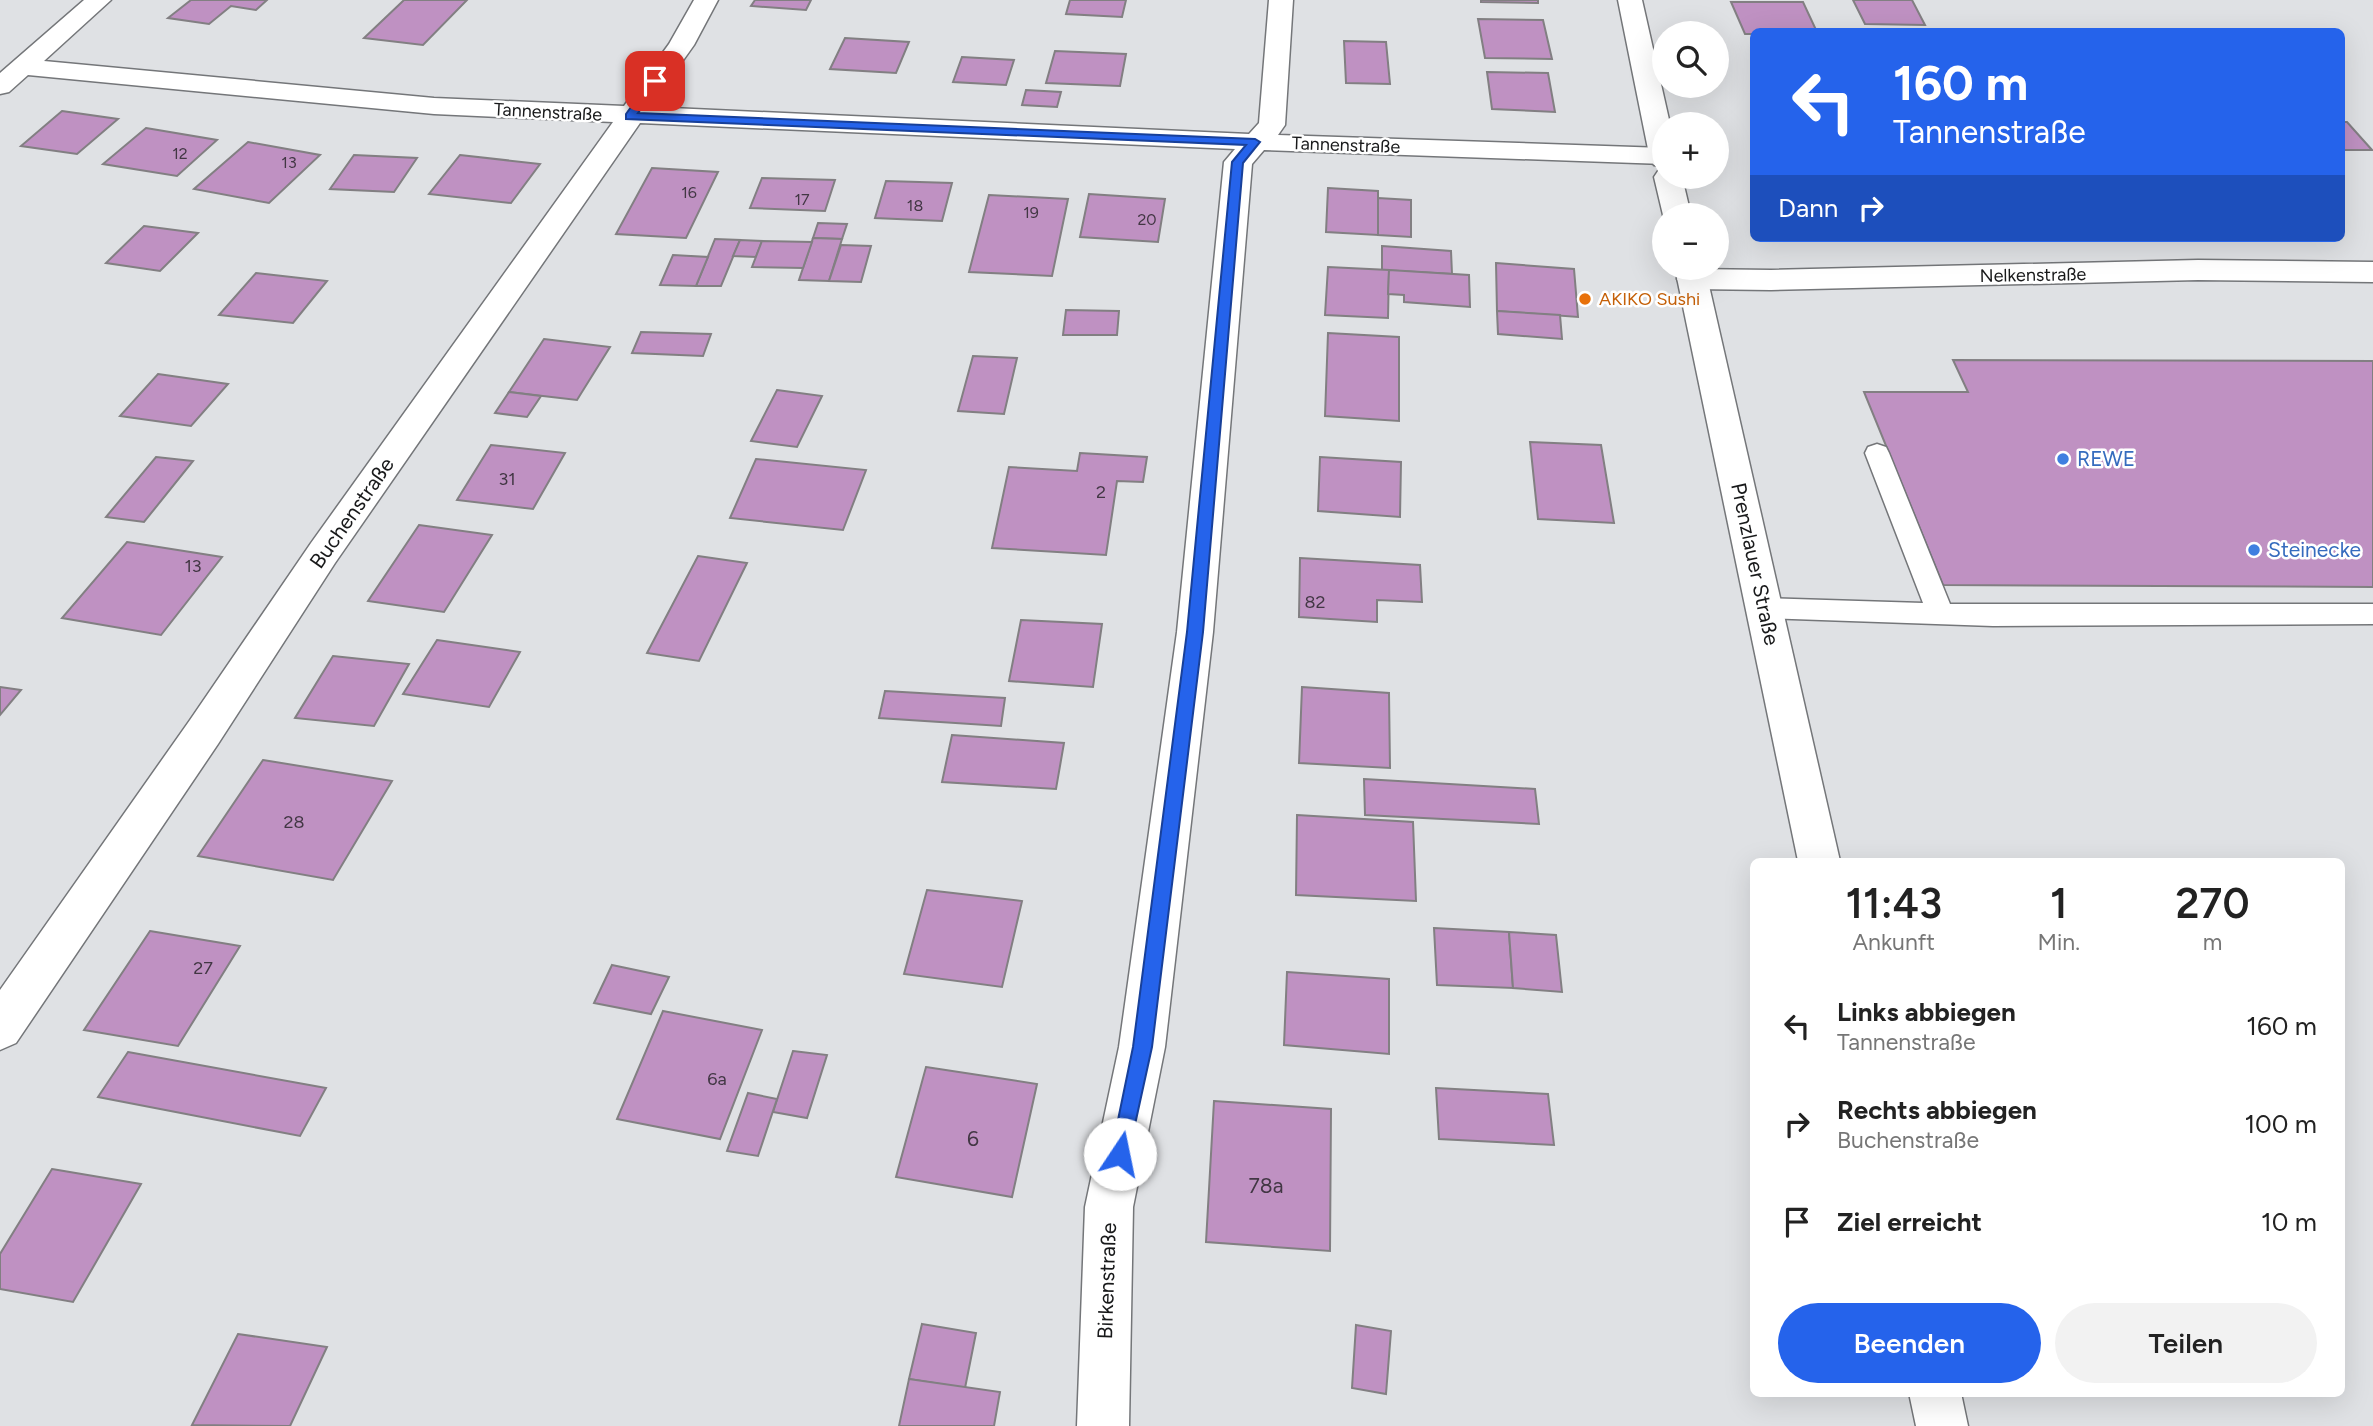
<!DOCTYPE html>
<html lang="de">
<head>
<meta charset="utf-8">
<style>
  body { margin:0; font-family:Figtree,sans-serif; background:#f2f2f2; color:#222; height:100vh; display:flex; flex-direction:column; font-size:26px; white-space:nowrap }
  * { box-sizing:border-box; margin:0 }
  p { font-size:23px; color:#767676 }
  .icon { flex:none; width:38px; height:38px; fill:none; stroke:currentColor; stroke-width:2; stroke-linecap:round; stroke-linejoin:round }
  .map { position:relative; flex:1; overflow:hidden }
  .sheet { position:absolute; left:1750px; top:858px; width:595px; height:539px; display:flex; flex-direction:column; background:#fff; border-radius:10px; box-shadow:0 7px 28px #0002 }
  .sheet>* { flex:none }
  .guide { position:absolute; left:1750px; top:28px; width:595px; height:214px; border-radius:10px; box-shadow:0 7px 28px #0002; background:#2563eb; color:#fff; overflow:hidden }
  .buttons { position:absolute; left:1652px; top:21px; display:grid; gap:14px }
  .buttons a { display:grid; place-items:center; width:77px; height:77px; border-radius:50%; background:#fff; box-shadow:0 7px 28px #0002; font-size:35px }
  .pin { position:absolute; display:grid; place-items:center; width:60px; height:60px; color:#fff; margin:-30px; border-radius:14px; box-shadow:0 4px 10px #0006 }
  .me { position:absolute; width:77px; margin:-38px; rotate:11deg; stroke-linejoin:round; filter:drop-shadow(0 0 5px #0008) }
  .turn { display:flex; align-items:center; gap:24px; height:147px; padding:0 28px; font-size:32px }
  .turn .icon { width:91px; height:91px; stroke-width:2.5 }
  .turn b { display:block; font-size:49px; line-height:60px }
  .then { display:flex; align-items:center; height:66px; padding:0 28px; background:#0003; gap:14px; font-size:26px }
  .eta { display:flex; justify-content:space-evenly; align-items:center; height:119px; text-align:center }
  .eta b { font-size:42px; font-weight:600; line-height:49px }
  .primary-button { display:flex; gap:14px; margin-top:auto; padding:14px 28px }
  .primary-button a { flex:1; height:80px; border-radius:42px; background:#2563eb; color:#fff; font-size:28px; font-weight:600; line-height:80px; text-align:center }
  .primary-button a+a { background:#f2f2f2; color:#222 }
  ul { padding:0; list-style:none }
  li { display:flex; align-items:center; gap:21px; height:98px; padding:0 28px }
  li div { flex:1 }
  li b { display:block; font-size:26px }
  li em { font-style:normal }
  .map>svg:first-child { display:block }
</style>
</head>
<body>
<div class="map">
<svg width="2373" height="1426" viewBox="0 0 2373 1426">
  <rect width="100%" height="100%" fill="#dfe1e4"/>
  <g fill="#bf91c2" stroke="#827f82" stroke-width="2">
    <polygon points="191,0 267,0 256,10 231,6 209,24 168,18"/>
    <polygon points="404,0 467,0 423,45 364,38"/>
    <polygon points="755,0 811,0 806,10 751,6"/>
    <polygon points="1070,0 1126,0 1122,17 1066,14"/>
    <polygon points="1481,0 1538,0 1538,3 1481,2"/>
    <polygon points="1853,0 1912,0 1925,25 1865,24"/>
    <polygon points="1731,2 1803,2 1817,32 1754,32 1754,34 1745,34"/>
    <polygon points="1478,19 1543,20 1552,59 1485,58"/>
    <polygon points="845,38 909,42 896,73 830,69"/>
    <polygon points="1344,41 1386,42 1390,84 1346,83"/>
    <polygon points="1055,51 1126,54 1120,86 1046,83"/>
    <polygon points="962,57 1014,60 1006,85 953,82"/>
    <polygon points="1487,72 1548,73 1555,112 1492,109"/>
    <polygon points="1026,90 1061,92 1057,107 1022,105"/>
    <polygon points="62,111 118,119 77,154 21,146"/>
    <polygon points="2342,122 2347,122 2372,150 2342,150"/>
    <polygon points="146,128 217,140 177,176 103,164"/>
    <polygon points="248,142 320,155 269,203 194,189"/>
    <polygon points="354,155 417,158 394,192 330,189"/>
    <polygon points="460,155 540,164 511,203 429,194"/>
    <polygon points="652,168 718,172 686,238 616,234"/>
    <polygon points="762,178 835,180 825,211 750,208"/>
    <polygon points="886,181 952,183 942,221 875,218"/>
    <polygon points="1328,188 1378,191 1378,235 1326,232"/>
    <polygon points="1089,194 1165,199 1158,242 1080,237"/>
    <polygon points="989,195 1068,199 1052,276 969,272"/>
    <polygon points="1378,198 1411,200 1411,237 1378,235"/>
    <polygon points="818,223 847,224 842,239 813,238"/>
    <polygon points="144,226 198,233 160,271 106,263"/>
    <polygon points="813,238 842,239 829,281 799,280"/>
    <polygon points="715,239 740,240 721,286 696,286"/>
    <polygon points="740,240 762,241 756,257 733,256"/>
    <polygon points="762,241 812,242 803,268 752,267"/>
    <polygon points="841,245 871,246 861,282 829,281"/>
    <polygon points="1382,246 1451,251 1452,274 1382,270"/>
    <polygon points="673,255 708,257 696,286 660,285"/>
    <polygon points="1496,263 1574,269 1578,317 1497,311"/>
    <polygon points="1328,267 1389,270 1388,318 1325,315"/>
    <polygon points="1389,270 1469,275 1470,307 1404,302 1404,295 1388,294"/>
    <polygon points="256,273 327,281 293,323 219,315"/>
    <polygon points="1066,310 1119,311 1117,335 1063,335"/>
    <polygon points="1497,311 1560,315 1562,339 1498,334"/>
    <polygon points="641,332 711,334 703,356 632,353"/>
    <polygon points="1328,333 1399,337 1399,421 1325,416"/>
    <polygon points="544,339 610,347 577,400 509,392"/>
    <polygon points="973,356 1017,358 1004,414 958,411"/>
    <polygon points="1953,360 2373,361 2373,587 1943,585 1864,392 1968,392"/>
    <polygon points="158,374 228,384 191,426 120,416"/>
    <polygon points="777,390 822,396 797,447 751,441"/>
    <polygon points="509,392 541,396 527,417 495,413"/>
    <polygon points="1530,442 1601,445 1614,523 1538,519"/>
    <polygon points="491,445 565,453 533,509 457,500"/>
    <polygon points="1080,453 1147,457 1143,482 1117,481 1106,555 992,548 1009,467 1077,471"/>
    <polygon points="156,457 193,461 144,522 106,517"/>
    <polygon points="1320,457 1401,462 1400,517 1318,511"/>
    <polygon points="756,459 866,470 843,530 730,518"/>
    <polygon points="419,525 492,535 444,612 368,601"/>
    <polygon points="127,542 222,557 161,635 62,618"/>
    <polygon points="698,556 747,563 699,661 647,653"/>
    <polygon points="1300,558 1420,565 1422,602 1377,600 1377,622 1299,617"/>
    <polygon points="1021,620 1102,624 1093,687 1009,681"/>
    <polygon points="437,640 520,652 489,707 403,694"/>
    <polygon points="333,656 409,664 374,726 295,718"/>
    <polygon points="0,687 21,690 0,715"/>
    <polygon points="1302,687 1389,693 1390,768 1299,763"/>
    <polygon points="885,691 1005,698 1001,726 879,718"/>
    <polygon points="952,735 1064,743 1056,789 942,782"/>
    <polygon points="263,760 392,781 333,880 198,856"/>
    <polygon points="1364,779 1535,789 1539,824 1365,815"/>
    <polygon points="1297,815 1413,822 1416,901 1296,895"/>
    <polygon points="927,890 1022,901 1002,987 904,974"/>
    <polygon points="1434,928 1509,932 1513,988 1437,985"/>
    <polygon points="150,931 240,946 178,1046 84,1030"/>
    <polygon points="1509,932 1556,935 1562,992 1513,988"/>
    <polygon points="612,965 669,977 651,1014 594,1003"/>
    <polygon points="1287,972 1389,979 1389,1054 1284,1045"/>
    <polygon points="663,1011 762,1030 720,1139 617,1119"/>
    <polygon points="793,1051 827,1055 807,1118 773,1112"/>
    <polygon points="128,1052 326,1088 300,1136 98,1097"/>
    <polygon points="926,1067 1037,1084 1012,1197 896,1177"/>
    <polygon points="1436,1088 1548,1094 1554,1145 1439,1139"/>
    <polygon points="748,1093 777,1099 758,1156 727,1151"/>
    <polygon points="1214,1101 1331,1109 1330,1251 1206,1242"/>
    <polygon points="52,1169 141,1184 73,1302 0,1289 0,1254"/>
    <polygon points="922,1324 976,1333 965,1388 909,1379"/>
    <polygon points="1356,1325 1391,1331 1386,1394 1352,1388"/>
    <polygon points="238,1334 327,1347 290,1426 192,1425"/>
    <polygon points="909,1379 1000,1392 994,1426 899,1426"/>
  </g>
  <g fill="none" stroke-linecap="round" stroke-linejoin="round">
    <defs>
      <polygon id="lane" points="1877,444 1886,447 1889,453 1950,604 2373,604 2373,624 1993,626 1764,618 1755,615 1751,608 1755,601 1764,598 1923,603 1865,453 1868,447"/>
      <g id="street">
        <polygon points="84,0 111,0 44,61 434,98 624,106 669,44 694,0 718,0 694,45 650,107 1249,134 1259,123 1269,0 1293,0 1285,125 1278,135 1664,148 1664,164 1264,150 1252,164 1213,632 1165,1047 1133,1207 1129,1426 1077,1426 1085,1207 1119,1047 1177,632 1224,162 1235,149 640,123 335,563 218,744 16,1043 0,1050 0,990 190,720 311,543 613,122 434,114 28,75 9,92 0,94 0,73"/>
        <polygon points="2198,260 2373,262 2373,282 2198,280 1771,290 1692,289 1681,286 1677,279 1681,272 1692,269 1771,270"/>
      </g>
      <g id="secondary">
        <polygon points="1618,0 1642,0 1670,124 1664,124 1664,167 1654,165 1650,159"/>
        <polygon points="1664,170 1664,177 1682,177 1691,215 1664,217 1663,215 1654,177 1658,171"/>
        <polygon points="1675,268 1705,268 1840,861 1798,861"/>
        <polygon points="1909,1393 1961,1393 1968,1426 1916,1426"/>
      </g>
    </defs>
    <use href="#lane" stroke="#747679" stroke-width="3"/>
    <use href="#street" stroke="#747679" stroke-width="3"/>
    <use href="#secondary" stroke="#747679" stroke-width="3"/>
    <use href="#lane" fill="#fff" fill-rule="evenodd"/>
    <use href="#street" fill="#fff" fill-rule="evenodd"/>
    <use href="#secondary" fill="#fff" fill-rule="evenodd"/>
  </g>
  <polygon fill="#2563eb" stroke="#184099" stroke-width="2" points="655,77 661,81 638,113 1255,139 1260,142 1243,163 1203,632 1152,1047 1127,1161 1120,1164 1113,1161 1111,1154 1133,1047 1187,632 1232,162 1246,145 626,119 626,114 652,78"/>
  <circle fill="#e8710a" stroke="#fff" stroke-width="2.5" cx="1585" cy="299" r="7"/>
  <g fill="#3f7fe0" stroke="#fff" stroke-width="2.5">
    <circle cx="2063" cy="459" r="7"/>
    <circle cx="2254" cy="550" r="7"/>
  </g>
  <g text-anchor="middle" stroke-width="5" stroke-linejoin="round" paint-order="stroke">
    <g font-size="16" fill="#423744">
      <text x="180" y="159">12</text>
      <text x="289" y="168">13</text>
      <text x="689" y="198">16</text>
      <text x="802" y="205">17</text>
      <text x="915" y="211">18</text>
      <text x="1031" y="218">19</text>
      <text x="1147" y="225">20</text>
    </g>
    <g font-size="18" fill="#18191a" stroke="#fff">
      <text transform="translate(548 112) rotate(3)" y="6">Tannenstraße</text>
      <text transform="translate(1346 145) rotate(2)" y="6">Tannenstraße</text>
      <text transform="translate(2033 275) rotate(-1)" y="6">Nelkenstraße</text>
    </g>
    <g font-size="18" fill="#c56008" stroke="#fff" text-anchor="start">
      <text x="1599" y="305">AKIKO Sushi</text>
    </g>
    <g font-size="18" fill="#423744">
      <text x="507" y="485">31</text>
      <text x="1101" y="498">2</text>
      <text x="193" y="572">13</text>
      <text x="1315" y="608">82</text>
      <text x="294" y="828">28</text>
      <text x="203" y="974">27</text>
      <text x="717" y="1085">6a</text>
    </g>
    <g font-size="21" fill="#366cbe" stroke="#fff" text-anchor="start">
      <text x="2077" y="466">REWE</text>
      <text x="2268" y="557">Steinecke</text>
    </g>
    <g font-size="21" fill="#18191a" stroke="#fff">
      <text transform="translate(352 513) rotate(-55)" y="7">Buchenstraße</text>
      <text transform="translate(1755 564) rotate(78)" y="7">Prenzlauer Straße</text>
      <text transform="translate(1107 1281) rotate(-88)" y="7">Birkenstraße</text>
    </g>
    <g font-size="21" fill="#423744">
      <text x="973" y="1146">6</text>
      <text x="1266" y="1193">78a</text>
    </g>
  </g>
</svg>
<div class="buttons">
<a><svg class="icon" aria-label="search" viewBox="0 0 24 24"><circle cx="10" cy="10" r="6"/><path d="M15 15l6 6"/></svg></a>
<a>+</a>
<a>−</a>
</div>
<div class="pin" style="left:655px;top:81px;background:#d93025"><svg class="icon" aria-label="arrive" viewBox="0 0 24 24"><path d="M6 21V4h12l-3 4 3 4H6"/></svg></div>
<svg class="me" style="left:1120px;top:1154px" viewBox="-20 -20 40 40"><circle r="19" fill="#fff"/><path d="M0-13L10 11 0 6-10 11z" fill="#2563eb"/></svg>
<div class="guide">
<div class="turn"><svg class="icon" aria-label="left" viewBox="0 0 24 24"><path d="M17 20v-9H6M10 6l-5 5 5 5"/></svg><div><b>160 m</b>Tannenstraße</div></div>
<div class="then">Dann<svg class="icon" aria-label="right" viewBox="0 0 24 24"><path d="M7 20v-9h11M14 6l5 5-5 5"/></svg></div>
</div>
<section class="sheet">
<div class="eta">
<div><b>11:43</b><p>Ankunft</p></div>
<div><b>1</b><p>Min.</p></div>
<div><b>270</b><p>m</p></div>
</div>
<ul>
<li><svg class="icon" aria-label="left" viewBox="0 0 24 24"><path d="M17 20v-9H6M10 6l-5 5 5 5"/></svg><div><b>Links abbiegen</b><p>Tannenstraße</p></div><em>160 m</em></li>
<li><svg class="icon" aria-label="right" viewBox="0 0 24 24"><path d="M7 20v-9h11M14 6l5 5-5 5"/></svg><div><b>Rechts abbiegen</b><p>Buchenstraße</p></div><em>100 m</em></li>
<li><svg class="icon" aria-label="arrive" viewBox="0 0 24 24"><path d="M6 21V4h12l-3 4 3 4H6"/></svg><div><b>Ziel erreicht</b></div><em>10 m</em></li>
</ul>
<div class="primary-button"><a>Beenden</a><a>Teilen</a></div>
</section>
</div>
</body>
</html>
